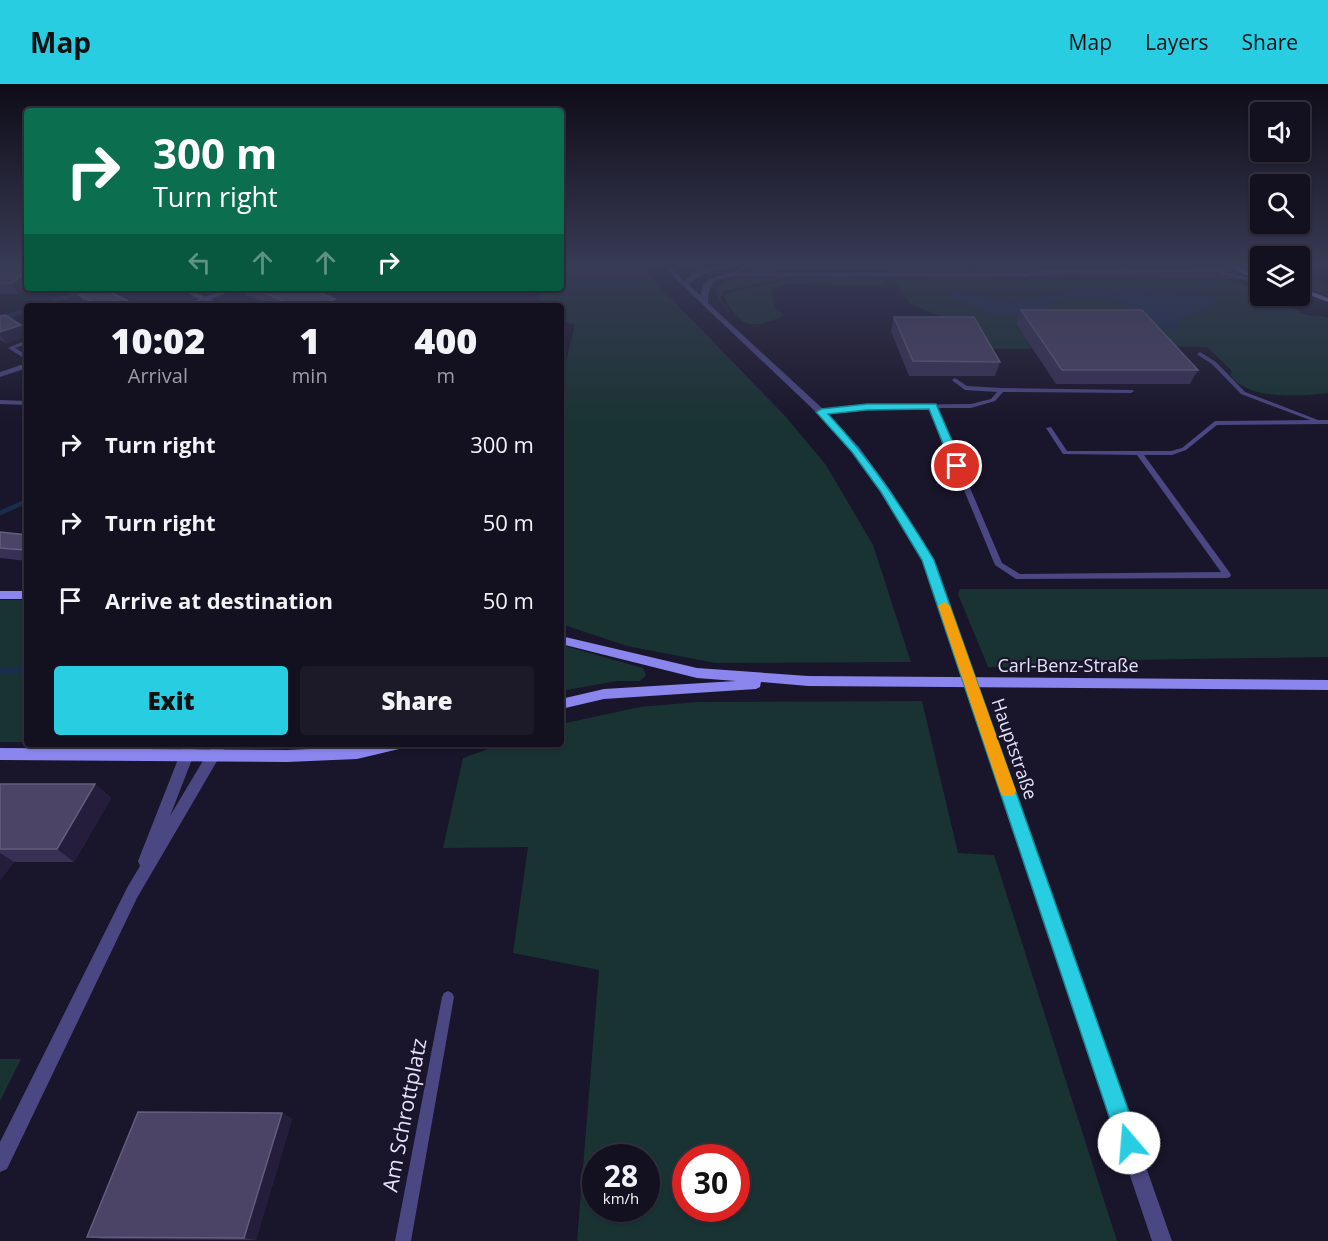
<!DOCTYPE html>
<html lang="en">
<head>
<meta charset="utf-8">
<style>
  body { margin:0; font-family:"Open Sans",sans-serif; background:#1c1929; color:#f1f3f6; height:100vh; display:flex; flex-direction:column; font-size:22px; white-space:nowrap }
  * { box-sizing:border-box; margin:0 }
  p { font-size:20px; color:#9d9da5 }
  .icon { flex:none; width:33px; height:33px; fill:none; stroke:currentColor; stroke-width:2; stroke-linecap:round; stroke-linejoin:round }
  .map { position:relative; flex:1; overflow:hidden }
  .drawer { position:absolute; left:24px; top:219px; width:540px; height:444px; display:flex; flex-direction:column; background:#131020; border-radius:6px; box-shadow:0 2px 4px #0004,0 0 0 2px #32303e }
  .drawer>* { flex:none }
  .top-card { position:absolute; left:24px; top:24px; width:540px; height:183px; border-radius:6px; box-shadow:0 2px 4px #0004,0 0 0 2px #32303e; background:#0b6e4f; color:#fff; overflow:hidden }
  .buttons { position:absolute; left:1250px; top:18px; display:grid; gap:12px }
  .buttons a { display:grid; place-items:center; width:60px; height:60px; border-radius:6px; background:#131020; box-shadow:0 2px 4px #0004,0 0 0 2px #32303e; font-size:30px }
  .speed { position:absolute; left:582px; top:1060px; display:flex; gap:12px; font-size:30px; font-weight:700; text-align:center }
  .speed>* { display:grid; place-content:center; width:78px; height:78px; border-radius:50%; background:#131020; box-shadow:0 2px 4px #0004,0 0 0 2px #32303e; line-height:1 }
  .speed small { font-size:15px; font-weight:400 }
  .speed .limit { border:9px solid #d22; background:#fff; color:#111 }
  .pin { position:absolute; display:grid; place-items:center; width:51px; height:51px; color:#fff; margin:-26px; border:3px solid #fff; border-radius:50%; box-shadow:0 2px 6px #0007 }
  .me { position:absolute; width:66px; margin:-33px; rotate:342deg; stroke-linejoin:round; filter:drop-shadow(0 0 4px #0008) }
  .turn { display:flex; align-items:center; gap:21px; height:126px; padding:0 30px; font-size:27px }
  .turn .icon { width:78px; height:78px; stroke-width:2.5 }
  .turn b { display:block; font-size:42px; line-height:51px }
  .lanes { display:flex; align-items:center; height:57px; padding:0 30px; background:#0003; justify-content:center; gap:30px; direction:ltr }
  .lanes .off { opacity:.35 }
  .eta { display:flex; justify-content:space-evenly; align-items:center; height:102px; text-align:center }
  .eta b { font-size:36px; font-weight:800; line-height:42px }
  .action { display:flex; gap:12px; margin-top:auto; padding:12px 30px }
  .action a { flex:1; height:69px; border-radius:6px; background:#28cde1; color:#111; font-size:24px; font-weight:800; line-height:69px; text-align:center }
  .action a+a { background:#1c1929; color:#f1f3f6 }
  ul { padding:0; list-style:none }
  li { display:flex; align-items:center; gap:18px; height:78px; padding:0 30px }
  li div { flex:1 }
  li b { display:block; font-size:22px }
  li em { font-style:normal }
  header { display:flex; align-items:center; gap:36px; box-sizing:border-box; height:84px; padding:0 30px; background:#28cde1; color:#111 }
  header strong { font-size:28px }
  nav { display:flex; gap:33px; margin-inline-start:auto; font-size:21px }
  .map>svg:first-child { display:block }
</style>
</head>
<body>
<header>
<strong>Map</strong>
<nav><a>Map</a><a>Layers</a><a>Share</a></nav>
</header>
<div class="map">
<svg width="1328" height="1157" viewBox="0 0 1328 1157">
  <rect width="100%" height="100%" fill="#19152a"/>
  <g fill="#193332" fill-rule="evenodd">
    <polygon points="561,180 638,180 786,333 826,381 873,461 911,578 715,579 627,562 561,540 561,298 575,240 561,238 561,222 538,222 542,204 561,204"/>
    <polygon points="1057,189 1203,189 1225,191 1238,195 1008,191"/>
    <polygon points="1299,189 1328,201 1328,213 1299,201"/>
    <path d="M836,191L851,193H792L724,207L720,214L731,230L719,216L715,206C730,183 809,191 836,191Z"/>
    <path d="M795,194L885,195L886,198L881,201L788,200L771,205L775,225L784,231C777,236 756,243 746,239C738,236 728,221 724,213L731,208Z"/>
    <path d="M897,195L1234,197L1260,208V212C1278,212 1289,223 1304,230C1312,233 1320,231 1328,234V309C1298,312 1249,317 1230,291L1232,287L1207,263L1161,262L1137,239H1015L1032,265H983L939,238L941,233L909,219L894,197ZM1082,204L1180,207L1212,213L1215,220L1177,236L1178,247L1141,239L1124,220L1099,212L1061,214L1048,224L947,207C972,205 993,218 1017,216C1038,215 1061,207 1082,204Z"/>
    <polygon points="960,505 1328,505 1328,573 1066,577 1020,583 988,583 958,510"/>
    <rect x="0" y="516" width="27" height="142"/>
    <polygon points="561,561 643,584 646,591 640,597 617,597 561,607"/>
    <path d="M922,617L958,769L994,771L1117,1157H577L599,886L513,869L528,763L443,764L463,674L502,660H561V640L640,623L697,618ZM596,1074H646V1125H596ZM686,1074H736V1125H686Z"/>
    <polygon points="0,975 21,975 0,1017"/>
  </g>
  <path fill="#192e4f" d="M1082,204L1180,207L1213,213L1215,220L1178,236L1179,248L1141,239L1124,220L1099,212L1061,214L1048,224L1032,230L995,231L951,213L947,207C972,206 993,218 1017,216C1038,215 1061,207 1082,204Z"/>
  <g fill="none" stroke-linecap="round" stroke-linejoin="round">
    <g stroke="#192e4f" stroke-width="4">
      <polyline points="39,222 93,204"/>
      <polyline points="0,235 27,226"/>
    </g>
    <polyline stroke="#192e4f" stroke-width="4.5" points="0,429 27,417"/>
    <polyline stroke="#192e4f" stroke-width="6" points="0,586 27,586"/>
    <g fill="#4a4782" fill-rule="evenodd">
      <polygon points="662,180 667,180 686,199 686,201 682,201"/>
      <polygon points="1122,180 1126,180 1127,188 1123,187"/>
      <polygon points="746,183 750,184 715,196 711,195"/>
      <polygon points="785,183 1071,186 1073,187 1071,188 785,185 741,191 739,190"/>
      <polygon points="27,256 27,260 15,264 27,271 27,276 8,264"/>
      <polygon points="1200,268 1216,278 1245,308 1318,336 1328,336 1328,340 1217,341 1186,366 1172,371 1144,371 1230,489 1231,491 1230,493 1227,494 1016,495 995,481 930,324 867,325 821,330 818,328 821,326 867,321 971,320 991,315 997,308 965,306 953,297 952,296 955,294 967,302 1001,304 1133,306 1134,307 1131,309 1003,308 995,317 971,324 936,324 1002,479 1020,490 1221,488 1137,371 1063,370 1046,344 1051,343 1067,367 1171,367 1182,364 1215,337 1310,336 1241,310 1212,280 1198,271 1197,270"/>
      <polygon points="0,316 26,317 27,321 0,320"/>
      <polygon points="448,907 452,909 454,913 411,1157 395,1157 442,913 444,909"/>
    </g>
    <g fill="#4a4782" fill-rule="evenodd">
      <path d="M725,180H745L705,189L688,200L701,212C702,190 723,191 741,188L1024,189L1044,186L1225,184L1241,180L1246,182L1226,188L1260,196V200L1221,190L1220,188L1050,190L1024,193L741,192C718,195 709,192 708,219L824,326L859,363L891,407L933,476L1172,1157H1152L923,476L881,407L853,367L818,330L681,200L693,189Z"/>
      <polygon points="178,204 187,204 205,213 229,204 238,204 211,215 223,222 214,222 205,218 192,222 183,222 199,215"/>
      <polygon points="27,279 27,284 0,293 0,288"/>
      <polygon points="184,660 198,660 170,732 213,660 227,660 137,814 7,1085 0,1088 0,1058 127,804 140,782 138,777"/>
    </g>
    <g fill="#8a86ee" fill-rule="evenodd">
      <polygon points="1222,180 1232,180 1260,193 1260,197"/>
      <polygon points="1299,203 1328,214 1328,218 1299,207"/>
      <rect x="0" y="507" width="27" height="8"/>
      <polygon points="561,552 697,584 808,592 1328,596 1328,606 808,602 761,598 760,603 756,605 604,615 561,625 561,615 604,605 736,597 697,594 561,560"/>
      <polygon points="373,660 406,660 404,664 399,665 357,675 287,678 0,676 0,664 287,666 357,663"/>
    </g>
  </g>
  <g fill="#383155">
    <polygon points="0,183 27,183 18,210 0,210"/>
    <polygon points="243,204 310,204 335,215 337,222 271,222 246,211"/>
    <polygon points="79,211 128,217 130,222 86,222"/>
    <polygon points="1021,226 1198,286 1190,300 1056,300 1016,240"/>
    <polygon points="0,232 21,241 27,250 27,252 6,259 0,256"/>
    <polygon points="894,233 1000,278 995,292 909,292 891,247"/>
    <polygon points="0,448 27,451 27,477 0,474"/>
    <polygon points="0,700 95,700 111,714 74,778 14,778 0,796"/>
    <polygon points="282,1029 292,1035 256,1156 103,1155 87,1153"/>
  </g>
  <g fill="#241e3c">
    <polygon points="27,188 27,203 18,210 12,199"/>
    <polygon points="335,215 337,222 317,222"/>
    <polygon points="128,217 130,222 115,222"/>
    <polygon points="21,241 27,250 27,252 6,259 0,251 0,248"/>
    <polygon points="95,700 111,714 74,778 57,765"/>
    <polygon points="0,769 14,778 0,796"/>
    <polygon points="282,1029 292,1035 256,1156 244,1154"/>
  </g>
  <g fill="#4b4466" stroke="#635d7e" stroke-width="1.5">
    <polygon points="0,183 27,183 27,188 12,199 0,199"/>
    <polygon points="100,204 102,204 128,217 115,222 99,222 79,211"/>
    <polygon points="254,204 310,204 335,215 317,222 295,222"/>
    <polygon points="1021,226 1142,226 1198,286 1062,286"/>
    <polygon points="5,231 21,241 0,248 0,232"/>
    <polygon points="894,233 974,233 1000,278 913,277"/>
    <polygon points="27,281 27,287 21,283"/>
    <polygon points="0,448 27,451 27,466 11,465 0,464"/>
    <polygon points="0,700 95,700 57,765 0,765"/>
    <polygon points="138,1028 282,1029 244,1154 87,1153"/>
  </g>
  <linearGradient id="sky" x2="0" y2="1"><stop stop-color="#0e0c17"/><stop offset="0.53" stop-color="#383b55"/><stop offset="1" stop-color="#383b55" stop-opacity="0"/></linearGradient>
  <rect width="1328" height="342" fill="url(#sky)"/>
  <path fill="#28cde1" stroke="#1a8592" stroke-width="1.5" d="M867,320H936L963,382L957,385L952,382L929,325L867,326L828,330C870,375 902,423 934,476L1140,1059L1136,1066L1129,1069L1121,1066L1118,1059L922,476L881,408L852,368L816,328L821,325Z"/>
  <polygon fill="#f59e0b" points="944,518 950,522 1016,707 1013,712 1002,712 1000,707 938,522"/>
  <g text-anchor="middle" stroke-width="4.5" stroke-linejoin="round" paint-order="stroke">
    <g font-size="18" fill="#e5e2fb" stroke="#19152a">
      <text x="1068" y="588">Carl-Benz-Straße</text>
      <text transform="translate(1014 665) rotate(71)" y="6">Hauptstraße</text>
    </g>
    <g font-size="21" fill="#e5e2fb" stroke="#19152a">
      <text transform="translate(405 1031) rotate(-79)" y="7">Am Schrottplatz</text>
    </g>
  </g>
</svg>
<div class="buttons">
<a><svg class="icon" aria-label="sound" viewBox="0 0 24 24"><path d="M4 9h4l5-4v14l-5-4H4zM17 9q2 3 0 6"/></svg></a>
<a><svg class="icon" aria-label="search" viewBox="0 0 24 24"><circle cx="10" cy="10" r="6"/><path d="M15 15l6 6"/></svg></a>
<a><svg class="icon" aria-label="layers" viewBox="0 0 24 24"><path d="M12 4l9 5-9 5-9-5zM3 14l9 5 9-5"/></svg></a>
</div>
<div class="speed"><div>28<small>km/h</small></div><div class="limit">30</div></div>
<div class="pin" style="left:957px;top:382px;background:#d93025"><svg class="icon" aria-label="arrive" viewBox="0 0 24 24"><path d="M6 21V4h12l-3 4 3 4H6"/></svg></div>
<svg class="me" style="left:1129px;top:1059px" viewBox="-20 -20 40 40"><circle r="19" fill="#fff"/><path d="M0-13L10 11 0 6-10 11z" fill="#28cde1"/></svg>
<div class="top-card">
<div class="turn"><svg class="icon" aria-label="right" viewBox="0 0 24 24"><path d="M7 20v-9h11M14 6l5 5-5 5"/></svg><div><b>300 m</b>Turn right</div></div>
<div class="lanes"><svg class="icon off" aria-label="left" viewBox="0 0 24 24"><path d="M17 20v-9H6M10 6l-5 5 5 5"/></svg><svg class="icon off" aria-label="ahead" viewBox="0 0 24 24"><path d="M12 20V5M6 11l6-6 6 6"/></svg><svg class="icon off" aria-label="ahead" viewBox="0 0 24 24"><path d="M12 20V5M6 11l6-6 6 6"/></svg><svg class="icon" aria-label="right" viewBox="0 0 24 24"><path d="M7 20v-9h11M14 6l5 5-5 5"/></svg></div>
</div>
<section class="drawer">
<div class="eta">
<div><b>10:02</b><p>Arrival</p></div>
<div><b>1</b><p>min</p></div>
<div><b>400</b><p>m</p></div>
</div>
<ul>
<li><svg class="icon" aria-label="right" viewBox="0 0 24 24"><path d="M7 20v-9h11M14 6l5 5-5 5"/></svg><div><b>Turn right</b></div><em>300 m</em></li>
<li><svg class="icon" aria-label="right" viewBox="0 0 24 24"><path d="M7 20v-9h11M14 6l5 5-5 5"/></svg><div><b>Turn right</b></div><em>50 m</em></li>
<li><svg class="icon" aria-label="arrive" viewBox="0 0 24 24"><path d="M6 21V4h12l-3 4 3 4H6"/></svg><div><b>Arrive at destination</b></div><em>50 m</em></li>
</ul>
<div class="action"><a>Exit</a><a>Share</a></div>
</section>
</div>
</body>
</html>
